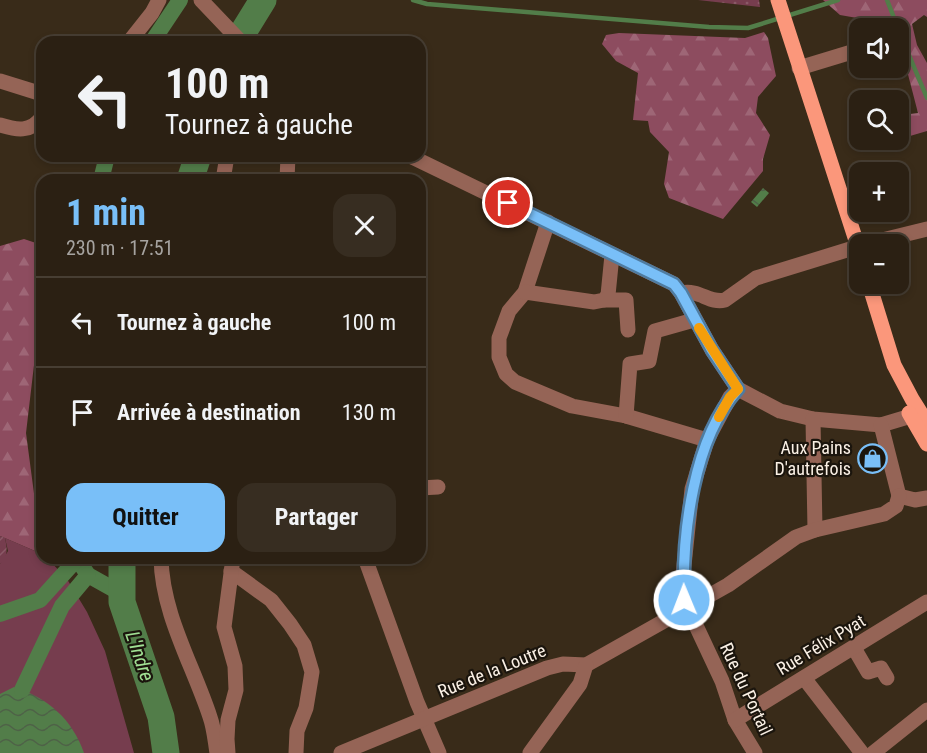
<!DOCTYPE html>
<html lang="fr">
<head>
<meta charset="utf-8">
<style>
  body { margin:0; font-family:"Roboto Condensed",sans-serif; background:#372d21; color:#f1f3f6; height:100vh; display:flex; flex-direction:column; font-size:22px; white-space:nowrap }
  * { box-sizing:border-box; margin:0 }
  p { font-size:20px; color:#a6a3a0 }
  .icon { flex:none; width:33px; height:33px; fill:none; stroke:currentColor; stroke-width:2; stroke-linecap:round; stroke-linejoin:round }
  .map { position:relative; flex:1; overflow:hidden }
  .sheet { position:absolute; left:36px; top:174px; width:390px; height:390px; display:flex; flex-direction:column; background:#2b2013; border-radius:18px; box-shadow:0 3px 9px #0003,0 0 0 2px #473e33 }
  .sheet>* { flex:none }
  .hud { position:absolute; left:36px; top:36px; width:390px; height:126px; border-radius:18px; box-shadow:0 3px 9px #0003,0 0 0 2px #473e33; background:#2b2013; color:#f1f3f6; overflow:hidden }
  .controls { position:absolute; left:849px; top:18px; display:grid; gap:12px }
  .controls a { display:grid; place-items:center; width:60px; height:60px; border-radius:12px; background:#2b2013; box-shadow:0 3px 9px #0003,0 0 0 2px #473e33; font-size:30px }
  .pin { position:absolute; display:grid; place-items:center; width:51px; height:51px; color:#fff; margin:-26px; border:3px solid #fff; border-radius:50%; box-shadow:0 2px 6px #0007 }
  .me { position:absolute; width:66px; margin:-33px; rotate:359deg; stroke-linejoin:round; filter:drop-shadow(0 0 4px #0008) }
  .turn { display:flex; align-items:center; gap:21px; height:126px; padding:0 30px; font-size:27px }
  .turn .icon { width:78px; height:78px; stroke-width:2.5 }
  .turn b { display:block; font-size:42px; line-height:51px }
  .round { display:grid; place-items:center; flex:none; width:63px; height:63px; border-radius:18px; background:#372d21 }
  .headline { display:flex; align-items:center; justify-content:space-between; height:102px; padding:0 30px }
  h1 { font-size:36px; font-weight:700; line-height:45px; color:#79bff8 }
  .button { display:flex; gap:12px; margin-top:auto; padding:12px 30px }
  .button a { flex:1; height:69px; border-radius:18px; background:#79bff8; color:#111; font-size:24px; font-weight:700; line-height:69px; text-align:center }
  .button a+a { background:#372d21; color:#f1f3f6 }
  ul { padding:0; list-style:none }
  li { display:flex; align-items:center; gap:18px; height:90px; padding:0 30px; border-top:2px solid #473e33 }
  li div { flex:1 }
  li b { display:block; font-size:22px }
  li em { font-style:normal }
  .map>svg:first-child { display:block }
</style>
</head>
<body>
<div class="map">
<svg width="927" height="753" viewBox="0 0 927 753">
  <defs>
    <pattern id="grass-dots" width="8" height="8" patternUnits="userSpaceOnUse" patternTransform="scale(1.5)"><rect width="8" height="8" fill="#763d4e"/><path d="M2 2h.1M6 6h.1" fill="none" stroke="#8a5967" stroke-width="1.8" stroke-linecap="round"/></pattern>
    <pattern id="forest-firs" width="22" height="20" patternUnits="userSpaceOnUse" patternTransform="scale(1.5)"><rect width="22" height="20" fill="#8d4c5f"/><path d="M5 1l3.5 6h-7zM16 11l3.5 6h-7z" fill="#9e6676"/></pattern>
    <pattern id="garden-furrows" width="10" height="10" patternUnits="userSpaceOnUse" patternTransform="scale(1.5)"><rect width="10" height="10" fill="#763d4e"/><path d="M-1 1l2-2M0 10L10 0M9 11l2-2" fill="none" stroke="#8a5967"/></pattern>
    <pattern id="water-waves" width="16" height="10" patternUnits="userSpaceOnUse" patternTransform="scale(1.5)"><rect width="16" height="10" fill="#527d49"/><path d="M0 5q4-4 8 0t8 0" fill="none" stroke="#4e6247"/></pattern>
  </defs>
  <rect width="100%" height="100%" fill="#392b19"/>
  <polygon fill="url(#grass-dots)" points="698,0 759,0 760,7"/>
  <g fill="url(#forest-firs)">
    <polygon points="823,0 927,0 927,17 924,15 912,24 917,45 927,63 927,131 910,136 901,124 902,115 918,113 904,59 899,50 898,28 866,28 863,19 840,15"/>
    <polygon points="764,32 768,38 776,76 758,97 756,113 770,135 763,159 763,171 723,219 669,198 664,184 669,152 650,132 648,121 633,120 638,73 616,61 602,44 606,35 619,33 745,38"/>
    <polygon points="24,239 42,245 42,297 26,433 42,554 0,536 0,246"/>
  </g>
  <polygon fill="#763d4e" points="5,538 42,554 42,558 47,558 67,579 87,612 105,651 134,753 0,753 0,564 8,551"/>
  <path fill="url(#garden-furrows)" d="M0,536L5,538C7,548 9,556 0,564Z"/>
  <g fill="url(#water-waves)">
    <polygon points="763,188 769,193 757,207 751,202"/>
    <path d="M14,687C48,698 72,719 84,753H0V694Z"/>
  </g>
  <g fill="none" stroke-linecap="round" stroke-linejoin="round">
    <g stroke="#527d49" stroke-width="4.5">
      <polyline points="413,0 427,4 709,27 748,28 838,0"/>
      <polyline points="887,0 898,28"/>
      <polyline points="898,29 927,98"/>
    </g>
    <g stroke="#527d49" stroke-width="16">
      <polyline points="152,42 180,0"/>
      <polyline points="101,180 107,156"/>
      <polyline points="82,566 88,575 122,594"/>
      <polyline points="0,614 40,600 77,559"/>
      <polyline points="22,690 62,606 88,575"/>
    </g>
    <g stroke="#527d49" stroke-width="27">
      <polyline points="237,42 263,0"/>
      <polyline points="190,180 198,156"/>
      <polyline points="122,558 122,602 161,717 166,753"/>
    </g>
    <g stroke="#956456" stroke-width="15">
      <polyline points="201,0 241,42"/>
      <polyline points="129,42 152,13 159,0"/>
      <polyline points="799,68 855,51"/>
      <polyline points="0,81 42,94"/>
      <path d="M0,125C16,130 31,133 42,117"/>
      <polyline points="410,156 674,284 681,293 712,350 738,389 780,411 813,419 881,425 911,416"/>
      <polyline points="223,180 227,156"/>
      <polyline points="287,180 288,156"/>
      <polyline points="548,222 525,292 509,311 499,338 499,357 506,374 515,382 572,406 626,416 707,440"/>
      <polyline points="866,244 927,229"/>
      <polyline points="525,292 594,302 604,300 608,295 612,255"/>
      <path d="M681,293C700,289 709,304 725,300L756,278L860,246"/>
      <polyline points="604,300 626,300 628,330"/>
      <polyline points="738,389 730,397 707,440 692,489 683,575 684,600 722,681 735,720 755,753"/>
      <polyline points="626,416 630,364 649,361 655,331 694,320"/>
      <polyline points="813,419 815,530"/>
      <polyline points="881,425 899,496"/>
      <polyline points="420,488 438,487"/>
      <polyline points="899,496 915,500 927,498"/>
      <path d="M161,558C162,614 193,665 210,717C214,728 215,741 217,753"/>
      <polyline points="365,558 417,702 439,753"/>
      <polyline points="231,571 271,600 290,624 304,645 312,672 306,708 297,731 296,753"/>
      <polyline points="854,648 868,672 881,668 887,678"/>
      <polyline points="804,678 862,753"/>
      <polyline points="735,720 927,602"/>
      <polyline points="228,753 227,739 228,720 236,690 235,666 224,627 233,558"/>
      <polyline points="341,753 547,668 563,664 586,665 728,585 796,537 815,530 884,514 896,506 899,496"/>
      <polyline points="530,753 580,684 586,665"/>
      <polyline points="873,753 927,710"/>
    </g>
    <g stroke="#fb977b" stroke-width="15">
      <polyline points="778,0 860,253"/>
      <polyline points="869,284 894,365 912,399 927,423"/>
      <polyline points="909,413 927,444"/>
    </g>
  </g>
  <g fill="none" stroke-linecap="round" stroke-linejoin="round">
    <defs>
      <path id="route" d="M508,203L674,284L681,293L712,350L738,389C693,439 682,534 684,600"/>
    </defs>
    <use href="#route" stroke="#4f7ca1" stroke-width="15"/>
    <use href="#route" stroke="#79bff8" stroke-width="10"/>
    <polyline stroke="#f59e0b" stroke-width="10" points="699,328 738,389 730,397 719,417"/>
  </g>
  <defs>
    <symbol id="shop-ring" viewBox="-11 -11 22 22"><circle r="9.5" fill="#1b150d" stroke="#79bff8" stroke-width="1.5"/><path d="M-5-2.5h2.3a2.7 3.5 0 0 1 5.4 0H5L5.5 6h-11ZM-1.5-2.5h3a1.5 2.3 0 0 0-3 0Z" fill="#79bff8"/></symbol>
  </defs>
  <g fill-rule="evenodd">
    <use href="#shop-ring" x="856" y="442" width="33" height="33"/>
  </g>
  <g text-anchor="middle" stroke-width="4.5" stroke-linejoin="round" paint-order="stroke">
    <g font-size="18" fill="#faf0e5" stroke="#1b150d" text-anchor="end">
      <text x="851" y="454">Aux Pains<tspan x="851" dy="21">D'autrefois</tspan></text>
    </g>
    <g font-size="18" fill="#faf0e5" stroke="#1b150d">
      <text transform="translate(821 645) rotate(-31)" y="6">Rue Félix Pyat</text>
      <text transform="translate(492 671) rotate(-22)" y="6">Rue de la Loutre</text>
      <text transform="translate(746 689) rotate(65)" y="6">Rue du Portail</text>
    </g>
    <g font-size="20" font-style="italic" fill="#a1e094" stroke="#1b150d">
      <text transform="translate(140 656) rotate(71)" y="7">L'Indre</text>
    </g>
  </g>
</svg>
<div class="controls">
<a><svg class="icon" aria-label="sound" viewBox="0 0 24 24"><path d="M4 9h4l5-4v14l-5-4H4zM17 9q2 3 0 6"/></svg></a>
<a><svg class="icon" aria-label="search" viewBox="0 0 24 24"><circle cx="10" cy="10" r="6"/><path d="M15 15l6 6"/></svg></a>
<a>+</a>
<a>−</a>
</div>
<div class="pin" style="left:508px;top:203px;background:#d93025"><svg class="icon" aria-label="arrive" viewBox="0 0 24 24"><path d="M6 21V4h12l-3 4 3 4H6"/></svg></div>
<svg class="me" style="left:684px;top:600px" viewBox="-20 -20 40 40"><circle r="17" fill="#79bff8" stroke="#fff" stroke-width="3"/><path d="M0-11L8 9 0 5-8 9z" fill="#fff"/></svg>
<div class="hud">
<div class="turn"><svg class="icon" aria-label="left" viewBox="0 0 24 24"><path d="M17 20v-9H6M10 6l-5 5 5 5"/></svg><div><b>100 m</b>Tournez à gauche</div></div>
</div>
<section class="sheet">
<div class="headline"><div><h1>1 min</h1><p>230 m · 17:51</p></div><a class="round"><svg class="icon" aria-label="close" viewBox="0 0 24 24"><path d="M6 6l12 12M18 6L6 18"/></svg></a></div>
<ul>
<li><svg class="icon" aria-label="left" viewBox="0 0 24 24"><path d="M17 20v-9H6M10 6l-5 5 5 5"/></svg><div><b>Tournez à gauche</b></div><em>100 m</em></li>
<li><svg class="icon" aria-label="arrive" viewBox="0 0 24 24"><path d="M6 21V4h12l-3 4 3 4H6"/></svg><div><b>Arrivée à destination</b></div><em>130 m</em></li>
</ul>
<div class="button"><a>Quitter</a><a>Partager</a></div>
</section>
</div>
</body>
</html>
